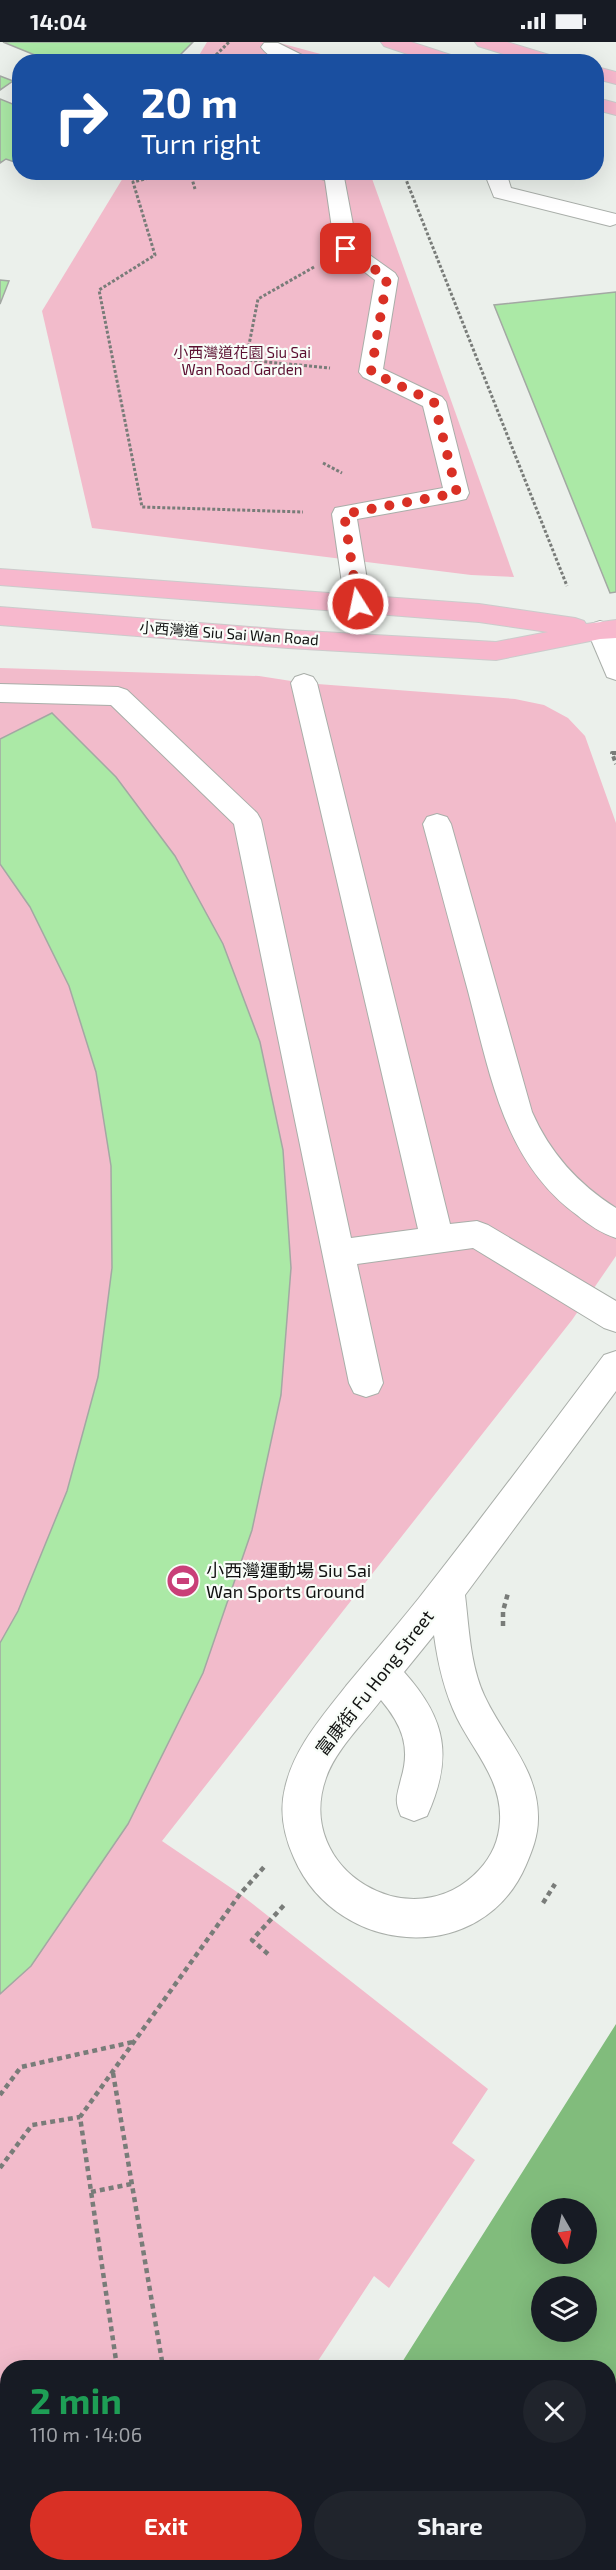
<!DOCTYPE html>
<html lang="en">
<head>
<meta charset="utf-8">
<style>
  body { margin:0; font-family:"Exo 2","Noto Sans TC",sans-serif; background:#20242c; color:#f1f3f6; height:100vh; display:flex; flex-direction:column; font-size:22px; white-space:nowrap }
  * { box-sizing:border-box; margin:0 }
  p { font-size:20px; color:#9ea1a6 }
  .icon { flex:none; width:33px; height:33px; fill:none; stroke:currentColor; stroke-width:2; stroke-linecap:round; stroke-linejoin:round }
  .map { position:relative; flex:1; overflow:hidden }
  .drawer { position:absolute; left:0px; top:2318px; width:616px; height:212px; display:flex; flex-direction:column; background:#171b24; border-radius:24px 24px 0 0; box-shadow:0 6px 24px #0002 }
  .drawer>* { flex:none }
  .guide { position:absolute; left:12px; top:12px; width:592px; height:126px; border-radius:24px; box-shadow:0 6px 24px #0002; background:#1a4fa0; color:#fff; overflow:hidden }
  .needle { width:39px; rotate:171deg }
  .tools { position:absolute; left:531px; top:2156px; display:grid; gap:12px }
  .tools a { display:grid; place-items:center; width:66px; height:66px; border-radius:50%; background:#171b24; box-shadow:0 6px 24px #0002; font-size:30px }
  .pin { position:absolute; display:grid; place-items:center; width:51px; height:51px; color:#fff; margin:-26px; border-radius:12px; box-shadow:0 3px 9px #0006 }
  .me { position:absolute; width:66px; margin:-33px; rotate:350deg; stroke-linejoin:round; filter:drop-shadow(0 0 4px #0008) }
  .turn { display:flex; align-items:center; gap:21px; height:126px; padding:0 30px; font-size:27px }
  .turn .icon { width:78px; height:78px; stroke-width:2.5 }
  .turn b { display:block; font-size:42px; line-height:51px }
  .round { display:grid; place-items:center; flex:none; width:63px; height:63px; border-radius:32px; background:#20242c }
  .summary { display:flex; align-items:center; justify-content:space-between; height:102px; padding:0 30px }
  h1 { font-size:36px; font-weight:700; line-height:45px; color:#1e9e55 }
  .cta { display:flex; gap:12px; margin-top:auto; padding:12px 30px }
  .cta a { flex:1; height:69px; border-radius:36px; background:#d93025; color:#fff; font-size:24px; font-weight:700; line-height:69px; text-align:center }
  .cta a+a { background:#20242c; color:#f1f3f6 }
  .status { display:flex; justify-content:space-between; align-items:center; height:42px; padding:0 30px; background:#171b24; direction:ltr }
  .status svg { height:16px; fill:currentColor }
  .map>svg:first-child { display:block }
</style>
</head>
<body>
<div class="status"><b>14:04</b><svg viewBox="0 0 49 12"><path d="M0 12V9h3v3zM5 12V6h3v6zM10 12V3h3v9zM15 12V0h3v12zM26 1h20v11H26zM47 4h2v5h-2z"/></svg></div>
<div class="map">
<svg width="616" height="2528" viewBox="0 0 616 2528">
  <rect width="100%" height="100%" fill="#ebf0eb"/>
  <g fill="#f2bbcb">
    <polygon points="207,0 276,0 328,14 330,19 195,20"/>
    <polygon points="126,131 370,131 514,535 471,533 92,486 42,269"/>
    <polygon points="0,626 259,634 304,641 515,657 544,663 568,676 585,694 616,781 616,1214 572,1278 162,1799 240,1852 488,2047 452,2101 475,2118 389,2246 374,2234 314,2325 8,2325 8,2522 274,2522 270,2528 0,2528"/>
  </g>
  <path fill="#81bc7c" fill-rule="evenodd" d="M616,1982V2528H270L274,2522H609V2325H399ZM542,2166H586V2211H542ZM542,2244H586V2289H542Z"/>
  <g fill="#abe9a6" stroke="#a3a8a3" stroke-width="1.5">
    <polygon points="3,0 193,0 173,20 52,20"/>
    <polygon points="0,34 13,39 0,48"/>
    <polygon points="0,57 20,65 20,122 6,117 0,121"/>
    <polygon points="0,238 9,239 0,262"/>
    <polygon points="616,250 616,550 610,551 494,263"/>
    <polygon points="52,671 116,735 175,814 223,902 260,1000 283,1108 291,1226 281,1353 252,1488 203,1631 128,1782 31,1924 0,1952 0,1601 18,1569 67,1449 98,1335 112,1226 111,1124 96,1030 69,944 30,865 0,822 0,697"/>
  </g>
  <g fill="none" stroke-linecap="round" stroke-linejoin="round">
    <defs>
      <g id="minor">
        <path d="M264,1H278L308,16L311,20C294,20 272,21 261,5Z"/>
        <polygon points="312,130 343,130 357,204 395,231 398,236 383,327 442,355 446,360 469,451 466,457 457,459 357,477 371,562 367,568 358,571 349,568 345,562 332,472 335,466 443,446 423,364 363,335 359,330 375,238 335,207 325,138 314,135"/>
        <polygon points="484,130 506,130 511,146 616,172 616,182 610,184 494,155"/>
        <polygon points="600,579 609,582 616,595 616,638 607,635 587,588 591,582"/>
        <polygon points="304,632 313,635 317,641 450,1182 477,1179 488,1183 616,1259 616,1290 604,1286 473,1206 357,1222 383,1341 378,1351 366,1355 354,1351 349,1341 234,782 111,663 0,660 0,642 118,645 127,648 257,771 261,778 351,1196 418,1187 291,641 295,635"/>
        <path d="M437,772L447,775L451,782L532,1070C550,1111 578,1142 616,1166V1196C601,1191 589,1183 577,1173C504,1120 490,1032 468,949C453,894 438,838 423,782L427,775Z"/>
        <path d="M616,1309V1349L465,1553C469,1586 470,1622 484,1653C503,1695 539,1727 538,1777C538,1794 532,1809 526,1823C482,1926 337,1915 294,1816C284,1794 279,1770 285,1746C294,1706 322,1675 346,1644C370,1615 395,1586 419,1556C482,1476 543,1394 604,1313ZM434,1593C438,1622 444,1649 457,1676C474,1710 502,1738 500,1779C499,1798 492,1814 479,1828C413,1899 293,1828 326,1736C336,1707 363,1682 381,1658C402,1683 411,1705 401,1737C397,1754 394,1758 401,1774L414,1779L427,1774C453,1716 447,1678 404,1630Z"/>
      </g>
      <g id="major">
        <polygon points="381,0 411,0 460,16 463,20 431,20 384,4"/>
        <polygon points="475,0 507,0 559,16 562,20 529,20 478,4"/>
        <polygon points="597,25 616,30 616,42 597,37"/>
        <polygon points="597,56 616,61 616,73 597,68"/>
        <polygon points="0,527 479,562 575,576 584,579 586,582 616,578 616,596 600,597 496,618 288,606 0,583 0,565 288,588 496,600 548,590 479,580 0,543"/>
      </g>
    </defs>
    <use href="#minor" stroke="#a9aea9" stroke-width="2"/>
    <use href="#major" stroke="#cbcbcb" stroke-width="2"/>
    <g stroke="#797c79" stroke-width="3" stroke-dasharray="3 2" stroke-linecap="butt">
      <polyline points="209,20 229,0"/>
      <polyline points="173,130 133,140 155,213 99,248 142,465 303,470"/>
      <polyline points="190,130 195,147"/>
      <polyline points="403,130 567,544"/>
      <polyline points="314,225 258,257 246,318 330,326"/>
      <polyline points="323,421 342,431"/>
    </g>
    <polyline stroke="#797c79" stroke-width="4" stroke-dasharray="4.5 3" stroke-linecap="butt" points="616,711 612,711 616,722"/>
    <g stroke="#797c79" stroke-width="4.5" stroke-dasharray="5 4" stroke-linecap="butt">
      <polyline points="503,1584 503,1569 508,1551"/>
      <polyline points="543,1861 555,1842"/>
      <polyline points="268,1912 252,1898 286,1861"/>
      <polyline points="113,2031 163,2325"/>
      <polyline points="0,2053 21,2025 133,2000"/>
      <polyline points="0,2126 32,2083 80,2075"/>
      <polyline points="91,2150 131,2142"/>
      <polyline points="117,2325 80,2075 240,1852 264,1825"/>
      <polyline points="148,2522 149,2528"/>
      <polyline points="196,2528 198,2527 197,2522"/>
    </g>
    <use href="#minor" fill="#fff" fill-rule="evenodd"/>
    <use href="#major" fill="#f7b8cd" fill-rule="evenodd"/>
  </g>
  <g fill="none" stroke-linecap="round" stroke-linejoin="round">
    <polyline stroke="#d93025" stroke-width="10" stroke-dasharray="0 18" points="346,207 387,236 371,330 434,360 457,451 344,472 358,562"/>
  </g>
  <defs>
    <symbol id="stadium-disc" viewBox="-11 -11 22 22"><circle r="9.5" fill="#c93f78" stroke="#f8fdf8"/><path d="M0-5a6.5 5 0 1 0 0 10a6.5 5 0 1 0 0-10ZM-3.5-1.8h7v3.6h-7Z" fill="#fff"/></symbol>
  </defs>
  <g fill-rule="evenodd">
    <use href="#stadium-disc" x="164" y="1520" width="38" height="38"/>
  </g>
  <g text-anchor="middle" stroke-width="4.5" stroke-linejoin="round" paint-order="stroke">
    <g font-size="15" fill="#5b0f31" stroke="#f8fdf8">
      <text x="242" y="316">小西灣道花園 Siu Sai<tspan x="242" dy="17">Wan Road Garden</tspan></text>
    </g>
    <g font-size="15" fill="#111211" stroke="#f8fdf8">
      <text transform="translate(229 592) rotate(4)" y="5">小西灣道 Siu Sai Wan Road</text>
    </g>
    <g font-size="18" fill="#111211" stroke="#f8fdf8" text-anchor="start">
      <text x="206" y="1535">小西灣運動場 Siu Sai<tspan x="206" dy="21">Wan Sports Ground</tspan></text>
    </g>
    <g font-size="18" fill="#111211" stroke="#f8fdf8">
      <text transform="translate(375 1641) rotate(-52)" y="6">富康街 Fu Hong Street</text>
    </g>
  </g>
</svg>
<div class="tools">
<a><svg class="needle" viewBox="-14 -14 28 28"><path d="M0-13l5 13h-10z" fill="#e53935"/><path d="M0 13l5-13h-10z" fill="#9ea1a6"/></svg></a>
<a><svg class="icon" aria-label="layers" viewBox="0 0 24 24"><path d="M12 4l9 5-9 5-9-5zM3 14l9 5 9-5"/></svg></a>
</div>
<div class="pin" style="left:346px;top:207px;background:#d93025"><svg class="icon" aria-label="arrive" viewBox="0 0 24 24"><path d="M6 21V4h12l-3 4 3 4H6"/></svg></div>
<svg class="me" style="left:358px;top:562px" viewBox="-20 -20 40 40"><circle r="17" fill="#d93025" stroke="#fff" stroke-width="3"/><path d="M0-11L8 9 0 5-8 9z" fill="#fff"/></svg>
<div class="guide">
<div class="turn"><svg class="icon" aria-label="right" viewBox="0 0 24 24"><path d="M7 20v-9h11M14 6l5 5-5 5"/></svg><div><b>20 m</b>Turn right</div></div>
</div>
<section class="drawer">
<div class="summary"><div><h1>2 min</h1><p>110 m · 14:06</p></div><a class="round"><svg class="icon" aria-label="close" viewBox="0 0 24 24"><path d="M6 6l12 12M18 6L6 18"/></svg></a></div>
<div class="cta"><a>Exit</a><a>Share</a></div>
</section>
</div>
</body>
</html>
